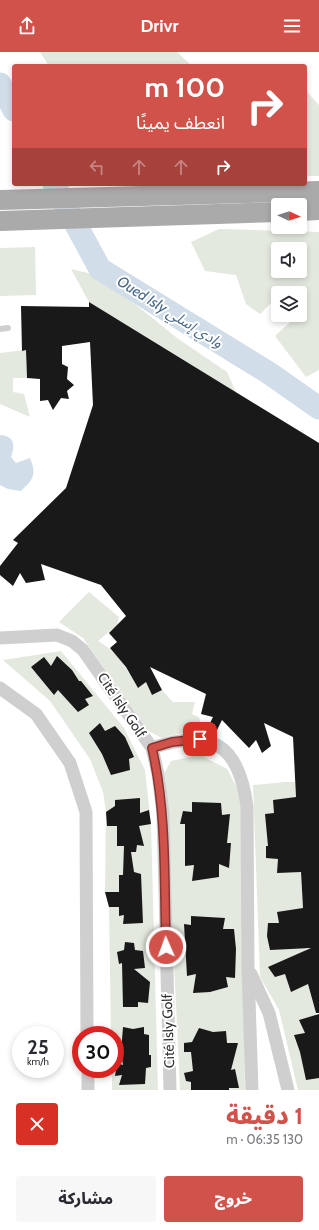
<!DOCTYPE html>
<html lang="ar">
<head>
<meta charset="utf-8">
<style>
  body { margin:0; font-family:Cabin,"Noto Sans Arabic",sans-serif; background:#f7f7f7; color:#2b2b33; direction:rtl; height:100vh; display:flex; flex-direction:column; font-size:15px; white-space:nowrap }
  * { box-sizing:border-box; margin:0 }
  p { font-size:13px; color:#7c7c81 }
  .icon { flex:none; width:22px; height:22px; fill:none; stroke:currentColor; stroke-width:2; stroke-linecap:round; stroke-linejoin:round }
  .map { position:relative; height:1038px; overflow:hidden; direction:ltr }
  .panel { display:flex; flex-direction:column; background:#fff; flex:1 }
  .panel>* { flex:none }
  .banner { position:absolute; left:12px; top:12px; width:295px; height:122px; border-radius:4px; box-shadow:0 2px 6px #0003; direction:rtl; background:#d1524b; color:#fff; overflow:hidden }
  .needle { width:26px; rotate:94deg }
  .controls { position:absolute; left:271px; top:146px; display:grid; gap:8px }
  .controls a { display:grid; place-items:center; width:36px; height:36px; border-radius:4px; background:#fff; box-shadow:0 2px 6px #0003; font-size:20px }
  .speed { position:absolute; left:12px; top:974px; display:flex; gap:8px; font-size:20px; font-weight:700; text-align:center }
  .speed>* { display:grid; place-content:center; width:52px; height:52px; border-radius:50%; background:#fff; box-shadow:0 2px 6px #0003; line-height:1 }
  .speed small { font-size:10px; font-weight:400 }
  .speed .limit { border:6px solid #d22; background:#fff; color:#111 }
  .pin { position:absolute; display:grid; place-items:center; width:34px; height:34px; color:#fff; margin:-17px; border-radius:8px; box-shadow:0 2px 6px #0006 }
  .me { position:absolute; width:44px; margin:-22px; rotate:358deg; stroke-linejoin:round; filter:drop-shadow(0 0 3px #0008) }
  .turn { display:flex; align-items:center; gap:14px; height:84px; padding:0 16px; font-size:18px }
  .turn .icon { width:52px; height:52px; stroke-width:2.5 }
  .turn b { display:block; font-size:28px; line-height:34px }
  .lanes { display:flex; align-items:center; height:38px; padding:0 16px; background:#0003; justify-content:center; gap:20px; direction:ltr }
  .lanes .off { opacity:.35 }
  .round { display:grid; place-items:center; flex:none; width:42px; height:42px; border-radius:4px; background:#f7f7f7 }
  .headline { display:flex; align-items:center; justify-content:space-between; height:68px; padding:0 16px }
  h1 { font-size:24px; font-weight:800; line-height:30px; color:#d1524b }
  .cta { display:flex; gap:8px; margin-top:auto; padding:8px 16px }
  .cta a { flex:1; height:46px; border-radius:4px; background:#d1524b; color:#fff; font-size:16px; font-weight:800; line-height:46px; text-align:center }
  .cta a+a { background:#f7f7f7; color:#2b2b33 }
  header { display:flex; justify-content:space-between; align-items:center; height:52px; padding:0 16px; background:#d1524b; color:#fff; font-size:18px; font-weight:800 }
  .map>svg:first-child { display:block }
</style>
</head>
<body>
<header><svg class="icon" aria-label="menu" viewBox="0 0 24 24"><path d="M4 6h16M4 12h16M4 18h16"/></svg>Drivr<svg class="icon" aria-label="share" viewBox="0 0 24 24"><path d="M12 15V3M7 8l5-5 5 5M5 13v7h14v-7"/></svg></header>
<div class="map">
<svg width="319" height="1038" viewBox="0 0 319 1038">
  <rect width="100%" height="100%" fill="#fff"/>
  <g fill="#e3e9df" fill-rule="evenodd">
    <polygon points="40,0 177,0 192,14 49,14"/>
    <polygon points="305,38 319,53 319,124 305,124"/>
    <path d="M219,177L319,180V318L306,325L275,284L289,271L294,263H300V241H278V252L272,250L260,262L246,252L236,223L205,219L191,190ZM278,197H300V219H278Z"/>
    <polygon points="35,195 36,243 0,244 0,196"/>
    <polygon points="71,217 92,222 140,256 177,286 227,320 236,340 89,250"/>
    <polygon points="41,296 26,307 27,326 13,326 13,340 24,342 30,365 0,352 0,301"/>
    <path d="M89,540L119,565L117,573L98,589C118,600 127,617 138,636L146,630L152,643L162,638L173,650H195L192,662L199,665L202,678L217,681L218,690L186,680L162,686L148,679L83,586L59,570Z"/>
    <polygon points="61,599 124,676 145,718 151,772 158,1038 112,1038 112,1017 115,1017 115,983 111,983 109,855 105,840 106,760 103,740 90,707 50,649 3,608"/>
    <polygon points="200,703 227,717 241,743 245,1038 180,1038 165,720 171,709"/>
    <polygon points="285,730 295,730 308,932 319,973 319,1038 298,1038 279,958 260,925 253,733"/>
  </g>
  <path fill="#d1dde9" d="M0,383C15,384 15,394 11,405L16,411L30,406C37,423 33,428 21,439L8,437L0,433Z"/>
  <g fill="none" stroke-linecap="round" stroke-linejoin="round">
    <g stroke="#d1dde9" stroke-width="23">
      <polyline points="0,32 14,58"/>
      <polyline points="54,132 100,217 269,321 319,356"/>
    </g>
  </g>
  <g fill="#191919">
    <polygon points="89,250 319,391 319,961 316,961 308,932 291,940 285,922 275,925 268,915 311,896 270,898 267,884 268,871 279,871 277,860 303,856 301,820 277,821 278,807 266,806 266,794 268,794 265,762 274,761 273,748 296,745 293,685 264,671 271,694 262,701 256,688 249,696 222,668 214,684 205,681 213,665 201,662 206,642 150,615 162,638 152,643 146,630 138,636 126,615 110,596 117,590 109,581 126,564 101,533 41,512 45,528 26,531 20,521 13,534 0,523 0,514 18,491 13,488 66,436 93,353 90,290 62,294 62,312 68,315 67,327 74,333 67,339 69,347 61,346 53,358 48,348 40,349 40,327 27,326 26,298 22,299 21,254 89,255"/>
    <polygon points="57,604 72,618 79,629 81,629 93,644 85,647 89,653 78,660 58,638 54,643 31,615 44,605 51,614"/>
    <polygon points="100,671 105,679 115,674 125,685 134,705 129,707 130,718 111,723 102,702 89,681"/>
    <polygon points="140,746 140,761 149,758 151,772 139,774 144,794 137,793 136,800 131,800 134,820 141,822 143,871 123,872 124,863 119,864 119,855 109,855 105,840 119,840 119,823 123,823 124,794 117,794 117,774 107,774 106,760 115,754 115,748"/>
    <polygon points="192,750 221,751 222,763 230,762 227,791 231,791 229,816 219,812 219,825 192,829 194,813 185,814 185,772 180,772 183,759 192,760"/>
    <polygon points="191,864 225,866 223,877 234,877 236,897 235,926 226,925 228,935 210,940 193,941 196,922 187,924 184,872 191,873"/>
    <polygon points="125,890 134,891 135,898 143,899 145,916 134,917 150,930 148,951 138,950 138,955 123,955 122,911 119,912 117,900 124,898"/>
    <polygon points="319,962 319,1026 306,1028 300,1000 294,983 305,981 299,968"/>
    <polygon points="123,975 133,977 144,975 144,982 149,983 149,1003 151,1003 151,1015 146,1016 145,1032 119,1033 122,1023 115,1024 117,1011 123,1013 121,1000"/>
    <polygon points="199,976 213,980 226,979 227,991 238,991 231,1018 235,1017 239,1036 229,1036 229,1038 191,1038 191,1030 186,1029 184,1021 193,1019 191,1000 184,1000 184,991 192,990"/>
  </g>
  <g fill="none" stroke-linecap="round" stroke-linejoin="round">
    <polyline stroke="#cfcfcf" stroke-width="6" points="0,277 8,276"/>
    <g stroke="#cfcfcf" stroke-width="13">
      <polyline points="0,586 57,583 72,589 83,598 152,696 158,722 163,762 170,1038"/>
      <polyline points="0,636 36,662 70,711 86,760 87,983"/>
      <path d="M152,696C212,676 239,692 247,755L248,917L252,1038"/>
      <polyline points="251,922 269,961 288,1038"/>
      <polyline points="88,1017 88,1038"/>
    </g>
    <g stroke="#aaa" stroke-width="20">
      <polyline points="0,148 319,139"/>
      <polyline points="300,159 319,158"/>
      <polyline points="0,169 278,160"/>
    </g>
  </g>
  <g fill="none" stroke-linecap="round" stroke-linejoin="round">
    <defs>
      <path id="route" d="M166,895C164,829 167,761 152,696L172,690L200,687"/>
    </defs>
    <use href="#route" stroke="#883531" stroke-width="10"/>
    <use href="#route" stroke="#d1524b" stroke-width="7"/>
  </g>
  <g text-anchor="middle" stroke-width="4" stroke-linejoin="round" paint-order="stroke">
    <g font-size="14" fill="#323232" stroke="#fff">
      <text transform="translate(122 653) rotate(56)" y="5">Cité Isly Golf</text>
      <text transform="translate(168 979) rotate(-92)" y="5">Cité Isly Golf</text>
    </g>
    <g font-size="15" font-style="italic" fill="#49698b" stroke="#fff">
      <text transform="translate(170 260) rotate(32)" y="5">Oued Isly وادي إسلي</text>
    </g>
  </g>
</svg>
<div class="controls">
<a><svg class="needle" viewBox="-14 -14 28 28"><path d="M0-13l5 13h-10z" fill="#e53935"/><path d="M0 13l5-13h-10z" fill="#7c7c81"/></svg></a>
<a><svg class="icon" aria-label="sound" viewBox="0 0 24 24"><path d="M4 9h4l5-4v14l-5-4H4zM17 9q2 3 0 6"/></svg></a>
<a><svg class="icon" aria-label="layers" viewBox="0 0 24 24"><path d="M12 4l9 5-9 5-9-5zM3 14l9 5 9-5"/></svg></a>
</div>
<div class="speed"><div>25<small>km/h</small></div><div class="limit">30</div></div>
<div class="pin" style="left:200px;top:687px;background:#d93025"><svg class="icon" aria-label="arrive" viewBox="0 0 24 24"><path d="M6 21V4h12l-3 4 3 4H6"/></svg></div>
<svg class="me" style="left:166px;top:895px" viewBox="-20 -20 40 40"><circle r="17" fill="#d1524b" stroke="#fff" stroke-width="3"/><path d="M0-11L8 9 0 5-8 9z" fill="#fff"/></svg>
<div class="banner">
<div class="turn"><svg class="icon" aria-label="right" viewBox="0 0 24 24"><path d="M7 20v-9h11M14 6l5 5-5 5"/></svg><div><b>100 m</b>انعطف يمينًا</div></div>
<div class="lanes"><svg class="icon off" aria-label="left" viewBox="0 0 24 24"><path d="M17 20v-9H6M10 6l-5 5 5 5"/></svg><svg class="icon off" aria-label="ahead" viewBox="0 0 24 24"><path d="M12 20V5M6 11l6-6 6 6"/></svg><svg class="icon off" aria-label="ahead" viewBox="0 0 24 24"><path d="M12 20V5M6 11l6-6 6 6"/></svg><svg class="icon" aria-label="right" viewBox="0 0 24 24"><path d="M7 20v-9h11M14 6l5 5-5 5"/></svg></div>
</div>
</div>
<section class="panel">
<div class="headline"><div><h1>1 دقيقة</h1><p>130 m · 06:35</p></div><a class="round" style="background:#d93025;color:#fff"><svg class="icon" aria-label="close" viewBox="0 0 24 24"><path d="M6 6l12 12M18 6L6 18"/></svg></a></div>
<div class="cta"><a>خروج</a><a>مشاركة</a></div>
</section>
</body>
</html>
